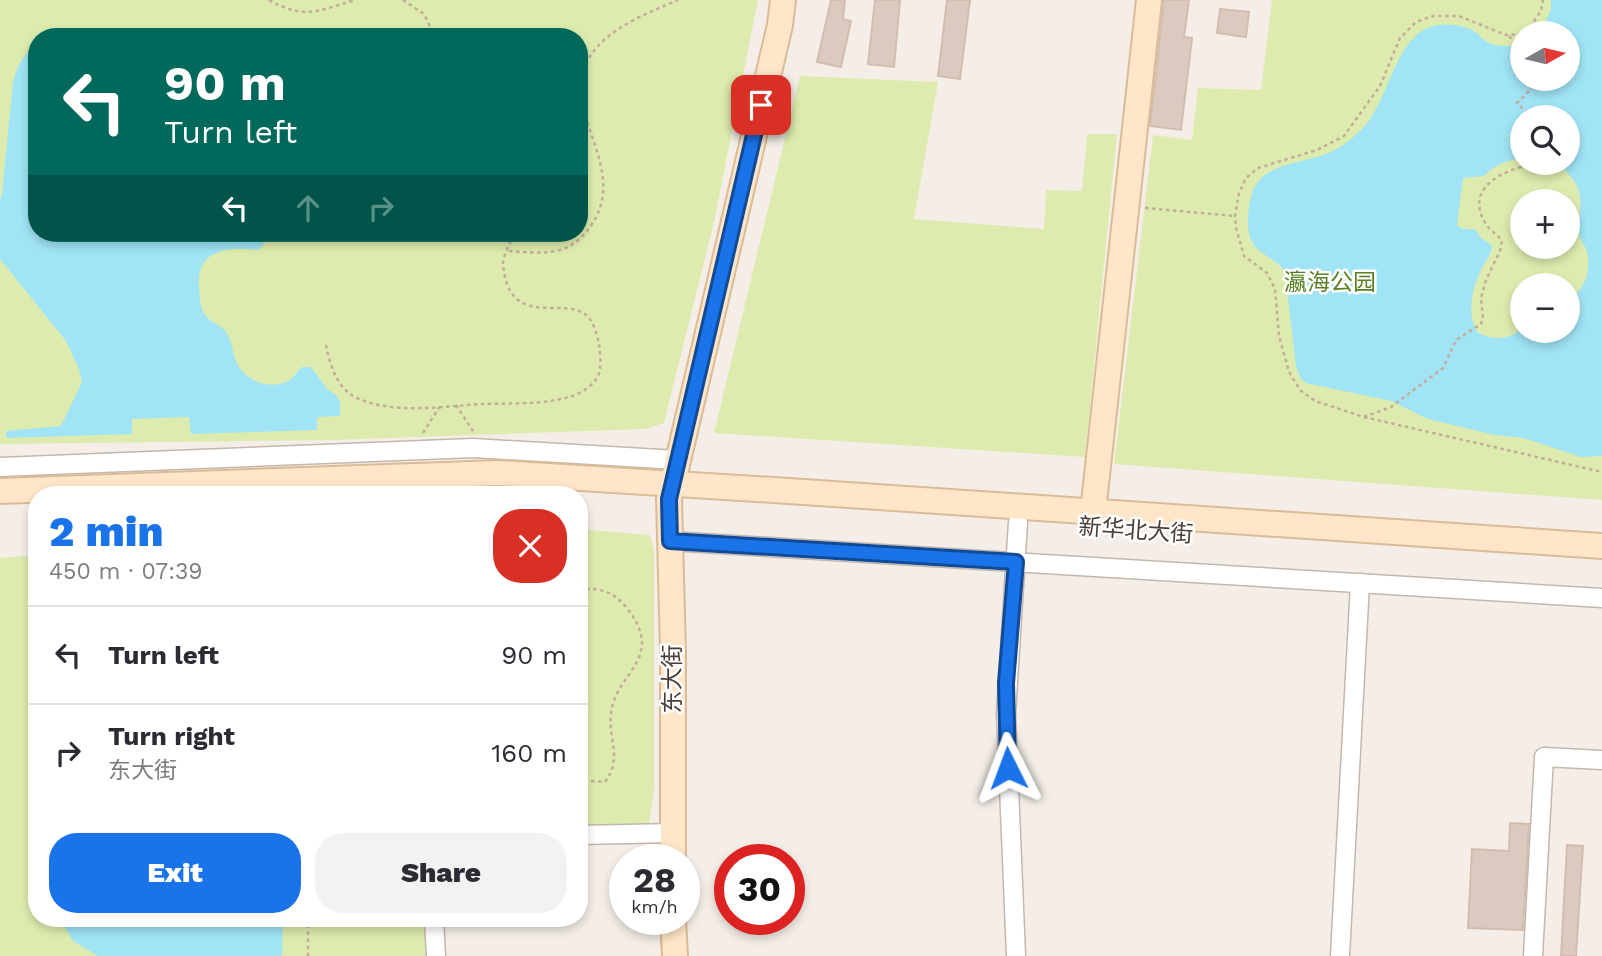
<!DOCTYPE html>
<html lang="en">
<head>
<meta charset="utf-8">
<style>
  body { margin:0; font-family:"Work Sans","Noto Sans SC",sans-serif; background:#f2f2f3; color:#2b2b33; height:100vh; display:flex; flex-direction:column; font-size:26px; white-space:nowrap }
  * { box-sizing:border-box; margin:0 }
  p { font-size:23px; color:#7c7c81 }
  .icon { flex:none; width:38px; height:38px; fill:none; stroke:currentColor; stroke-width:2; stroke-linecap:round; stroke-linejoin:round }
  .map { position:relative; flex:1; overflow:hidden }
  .details { position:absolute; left:28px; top:486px; width:560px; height:441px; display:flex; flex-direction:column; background:#fff; border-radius:28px; box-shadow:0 4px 10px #0003 }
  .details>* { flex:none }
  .guide { position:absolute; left:28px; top:28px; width:560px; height:214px; border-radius:28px; box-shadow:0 4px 10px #0003; background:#00695c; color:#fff; overflow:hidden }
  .needle { width:46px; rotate:82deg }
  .fabs { position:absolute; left:1510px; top:21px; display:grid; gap:14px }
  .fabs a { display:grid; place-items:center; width:70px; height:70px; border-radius:50%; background:#fff; box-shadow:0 4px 10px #0003; font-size:35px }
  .speed { position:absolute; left:609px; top:844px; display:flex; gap:14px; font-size:35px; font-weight:700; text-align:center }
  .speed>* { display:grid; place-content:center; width:91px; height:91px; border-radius:50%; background:#fff; box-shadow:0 4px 10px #0003; line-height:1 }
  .speed small { font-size:18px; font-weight:400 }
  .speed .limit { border:10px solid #d22; background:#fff; color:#111 }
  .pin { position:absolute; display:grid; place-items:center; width:60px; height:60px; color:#fff; margin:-30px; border-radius:14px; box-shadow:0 4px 10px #0006 }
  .me { position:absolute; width:77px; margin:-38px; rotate:357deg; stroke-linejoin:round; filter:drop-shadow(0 0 5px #0008) }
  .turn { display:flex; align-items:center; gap:24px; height:147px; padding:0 21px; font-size:32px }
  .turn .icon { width:91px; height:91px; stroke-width:2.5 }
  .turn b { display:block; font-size:49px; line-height:60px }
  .lanes { display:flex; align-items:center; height:66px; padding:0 21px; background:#0003; justify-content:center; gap:35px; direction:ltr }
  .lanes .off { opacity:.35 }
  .round { display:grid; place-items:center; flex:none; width:74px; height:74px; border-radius:28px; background:#f2f2f3 }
  .overview { display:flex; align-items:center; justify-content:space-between; height:119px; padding:0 21px }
  h1 { font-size:42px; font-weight:800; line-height:52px; color:#1a73e8 }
  .primary-button { display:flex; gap:14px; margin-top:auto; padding:14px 21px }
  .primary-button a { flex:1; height:80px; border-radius:28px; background:#1a73e8; color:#fff; font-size:28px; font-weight:800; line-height:80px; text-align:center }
  .primary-button a+a { background:#f2f2f3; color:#2b2b33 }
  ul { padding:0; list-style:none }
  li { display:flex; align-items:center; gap:21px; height:98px; padding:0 21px; border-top:2px solid #e1e1e2 }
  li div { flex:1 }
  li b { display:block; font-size:26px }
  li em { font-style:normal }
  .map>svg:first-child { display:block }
</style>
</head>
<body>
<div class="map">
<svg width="1602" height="956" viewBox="0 0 1602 956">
  <rect width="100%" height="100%" fill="#f5eee8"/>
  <g fill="#ddecae" fill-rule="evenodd">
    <path d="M0,0H758L714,222L664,423L645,429L335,440L0,444ZM37,37H579V233H37Z"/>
    <path d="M1272,0H1602V500L1114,464L1153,135L1192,140L1198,88L1261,90ZM1522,33H1568V79H1522ZM1522,117H1568V163H1522ZM1522,201H1568V247H1522ZM1522,285H1568V331H1522Z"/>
    <polygon points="800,76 938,82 914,219 1044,229 1046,190 1082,191 1087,134 1117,134 1085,457 714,433"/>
    <polygon points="579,529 650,535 654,550 654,790 649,824 643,827 579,830"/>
    <polygon points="37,555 37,919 429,919 430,956 0,956 0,558"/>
  </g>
  <g fill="#a0e4f6" fill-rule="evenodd">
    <path d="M1551,0H1602V456L1581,457L1524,438L1495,435L1428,419L1391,401L1306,383L1301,379L1296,366L1285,272C1279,262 1270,259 1261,252C1243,240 1247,212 1252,193C1262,161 1308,164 1333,151C1343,146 1351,139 1359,132C1388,107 1393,42 1428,28C1442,22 1460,24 1474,31C1480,35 1484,42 1491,44C1500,47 1513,46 1522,46V79H1568V33H1541L1551,9ZM1522,117H1568V163H1556C1587,186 1580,199 1579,232C1579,239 1585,245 1587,252C1592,272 1584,290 1568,301V331L1522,329L1510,336L1502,338H1492L1478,333C1466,315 1472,288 1481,270C1485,261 1492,255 1492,245L1481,238L1475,229H1464L1457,226L1463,178L1484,176C1494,165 1508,160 1522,158Z"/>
    <polygon points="79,31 120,37 56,37"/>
    <path d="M37,45V233H260L264,244L258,250C228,246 195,249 199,289C200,299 200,307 205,315C210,322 220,324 226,332C233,342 232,356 239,367C249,382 269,389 286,382C292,380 297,372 302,367H311L328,390L336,395L340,402V416L317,417V430L191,434L189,417L132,419V434L6,438V431L61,426L82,382L79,369L66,341L0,259V200L2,194L13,82C18,65 22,56 37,45Z"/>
    <polygon points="68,919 283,919 282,956 98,956 73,941 64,926"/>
  </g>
  <g fill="#dbcabf" stroke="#d3bdaf" stroke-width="2">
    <polygon points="831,0 845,0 843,19 851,21 841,67 817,62"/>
    <polygon points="875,0 900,0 894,67 868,64"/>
    <polygon points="947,0 970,0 960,79 938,76"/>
    <polygon points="1164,0 1189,0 1184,37 1192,38 1181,130 1150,126"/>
    <polygon points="1220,9 1249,12 1246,37 1217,33"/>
    <polygon points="1510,823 1529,824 1523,930 1468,928 1472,849 1509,851"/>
    <polygon points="1567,845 1583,846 1576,956 1561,956"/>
  </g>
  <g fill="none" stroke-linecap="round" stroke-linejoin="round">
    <defs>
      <g id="street">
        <polyline points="0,467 473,448 678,460"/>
        <polyline points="670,541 1602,598"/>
        <polyline points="579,835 673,833"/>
        <polyline points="434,919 436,956"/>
        <polyline points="1016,956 1006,714 1018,522"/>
        <polyline points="1340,956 1360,583"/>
        <polyline points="1533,956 1544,757 1602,760"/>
      </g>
      <g id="secondary">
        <polyline points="0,491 499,473 789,491 1602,546"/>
        <polyline points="1093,512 1149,0"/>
        <polyline points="673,859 673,652 669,499 780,25 783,0"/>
        <polyline points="673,919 675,956"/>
      </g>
    </defs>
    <use href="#street" stroke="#c4b7ac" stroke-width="21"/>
    <use href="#secondary" stroke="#dbbb96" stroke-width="28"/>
    <g stroke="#c4ac99" stroke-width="2.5" stroke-dasharray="3.5 3.5" stroke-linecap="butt">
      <path d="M269,0C305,20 317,11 355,0"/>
      <polyline points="403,0 424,14 435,37"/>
      <polyline points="1526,33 1541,11 1543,0"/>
      <polyline points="1522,34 1506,35 1459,16 1433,16 1416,22 1400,38 1380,86 1344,136 1317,150 1258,168 1246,178 1239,193 1235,216 1236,228 1244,256 1267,273 1275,289 1279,336 1289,372 1300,390 1315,401 1364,417 1602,472"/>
      <polyline points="1509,36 1522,52"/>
      <polyline points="1522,67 1516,75 1532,88 1517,103 1532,117"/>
      <polyline points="1522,128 1520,131 1522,134"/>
      <polyline points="1145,208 1235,216"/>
      <path d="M509,251C543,253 568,258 590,227C632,169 558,112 589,58C607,28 648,13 678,0"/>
      <path d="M326,345C330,365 337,389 357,398C394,415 444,406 483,404C511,403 541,405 569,397C579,395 593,386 598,376C602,368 600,353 599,344C597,335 594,322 586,315C566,298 522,323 507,284C505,277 503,270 503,263C504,253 511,243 513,233"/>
      <polyline points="456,405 473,431"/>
      <path d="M1364,417L1391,407L1443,368L1456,340L1481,324L1483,318L1481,298L1486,280L1500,251L1502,241C1497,234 1490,231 1486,224C1466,192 1494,175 1521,167L1522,159"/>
      <polyline points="423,433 440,406"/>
      <path d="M579,589C600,588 613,591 626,607C668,659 614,673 611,714C608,741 623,757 605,782L579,780"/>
      <polyline points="308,956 308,919"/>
    </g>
    <use href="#street" stroke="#fff" stroke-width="18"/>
    <use href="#secondary" stroke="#ffe6c8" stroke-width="24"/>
  </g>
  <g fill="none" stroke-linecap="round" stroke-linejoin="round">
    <defs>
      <polyline id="route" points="761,105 669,499 670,541 1016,562 1006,683 1008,768"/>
    </defs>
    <use href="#route" stroke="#114b97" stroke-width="18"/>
    <use href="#route" stroke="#1a73e8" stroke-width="12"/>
  </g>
  <g text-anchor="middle" stroke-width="5" stroke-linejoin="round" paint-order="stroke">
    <g font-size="23" fill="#598024" stroke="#fff">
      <text x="1330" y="290">瀛海公园</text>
    </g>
    <g font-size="23" fill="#493d36" stroke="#fff">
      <text transform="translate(1136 530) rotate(4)" y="8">新华北大街</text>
      <text transform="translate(672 679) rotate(-90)" y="8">东大街</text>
    </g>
  </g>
</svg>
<div class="fabs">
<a><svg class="needle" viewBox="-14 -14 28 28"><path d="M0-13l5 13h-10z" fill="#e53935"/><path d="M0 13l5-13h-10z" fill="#7c7c81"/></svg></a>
<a><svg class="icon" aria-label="search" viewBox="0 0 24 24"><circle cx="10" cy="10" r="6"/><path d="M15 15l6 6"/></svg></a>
<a>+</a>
<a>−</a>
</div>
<div class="speed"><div>28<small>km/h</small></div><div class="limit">30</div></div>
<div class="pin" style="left:761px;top:105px;background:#d93025"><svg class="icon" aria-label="arrive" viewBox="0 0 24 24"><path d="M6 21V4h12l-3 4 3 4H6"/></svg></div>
<svg class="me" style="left:1008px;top:768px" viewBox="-20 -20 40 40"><path d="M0-17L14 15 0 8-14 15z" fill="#1a73e8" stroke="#fff" stroke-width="4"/></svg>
<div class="guide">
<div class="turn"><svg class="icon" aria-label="left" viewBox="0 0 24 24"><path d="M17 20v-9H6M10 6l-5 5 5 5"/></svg><div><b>90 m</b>Turn left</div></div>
<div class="lanes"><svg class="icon" aria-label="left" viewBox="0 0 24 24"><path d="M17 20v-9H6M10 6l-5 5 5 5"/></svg><svg class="icon off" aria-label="ahead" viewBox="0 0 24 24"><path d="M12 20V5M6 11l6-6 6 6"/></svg><svg class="icon off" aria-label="right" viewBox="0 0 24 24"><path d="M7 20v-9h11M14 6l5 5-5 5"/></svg></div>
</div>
<section class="details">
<div class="overview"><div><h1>2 min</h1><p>450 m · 07:39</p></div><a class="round" style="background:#d93025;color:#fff"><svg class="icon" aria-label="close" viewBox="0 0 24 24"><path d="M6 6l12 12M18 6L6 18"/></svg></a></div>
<ul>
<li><svg class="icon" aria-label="left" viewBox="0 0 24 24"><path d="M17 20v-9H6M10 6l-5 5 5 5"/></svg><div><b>Turn left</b></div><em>90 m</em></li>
<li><svg class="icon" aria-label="right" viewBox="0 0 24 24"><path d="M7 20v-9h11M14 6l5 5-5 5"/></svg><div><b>Turn right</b><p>东大街</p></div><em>160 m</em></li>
</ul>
<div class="primary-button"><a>Exit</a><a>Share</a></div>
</section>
</div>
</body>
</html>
